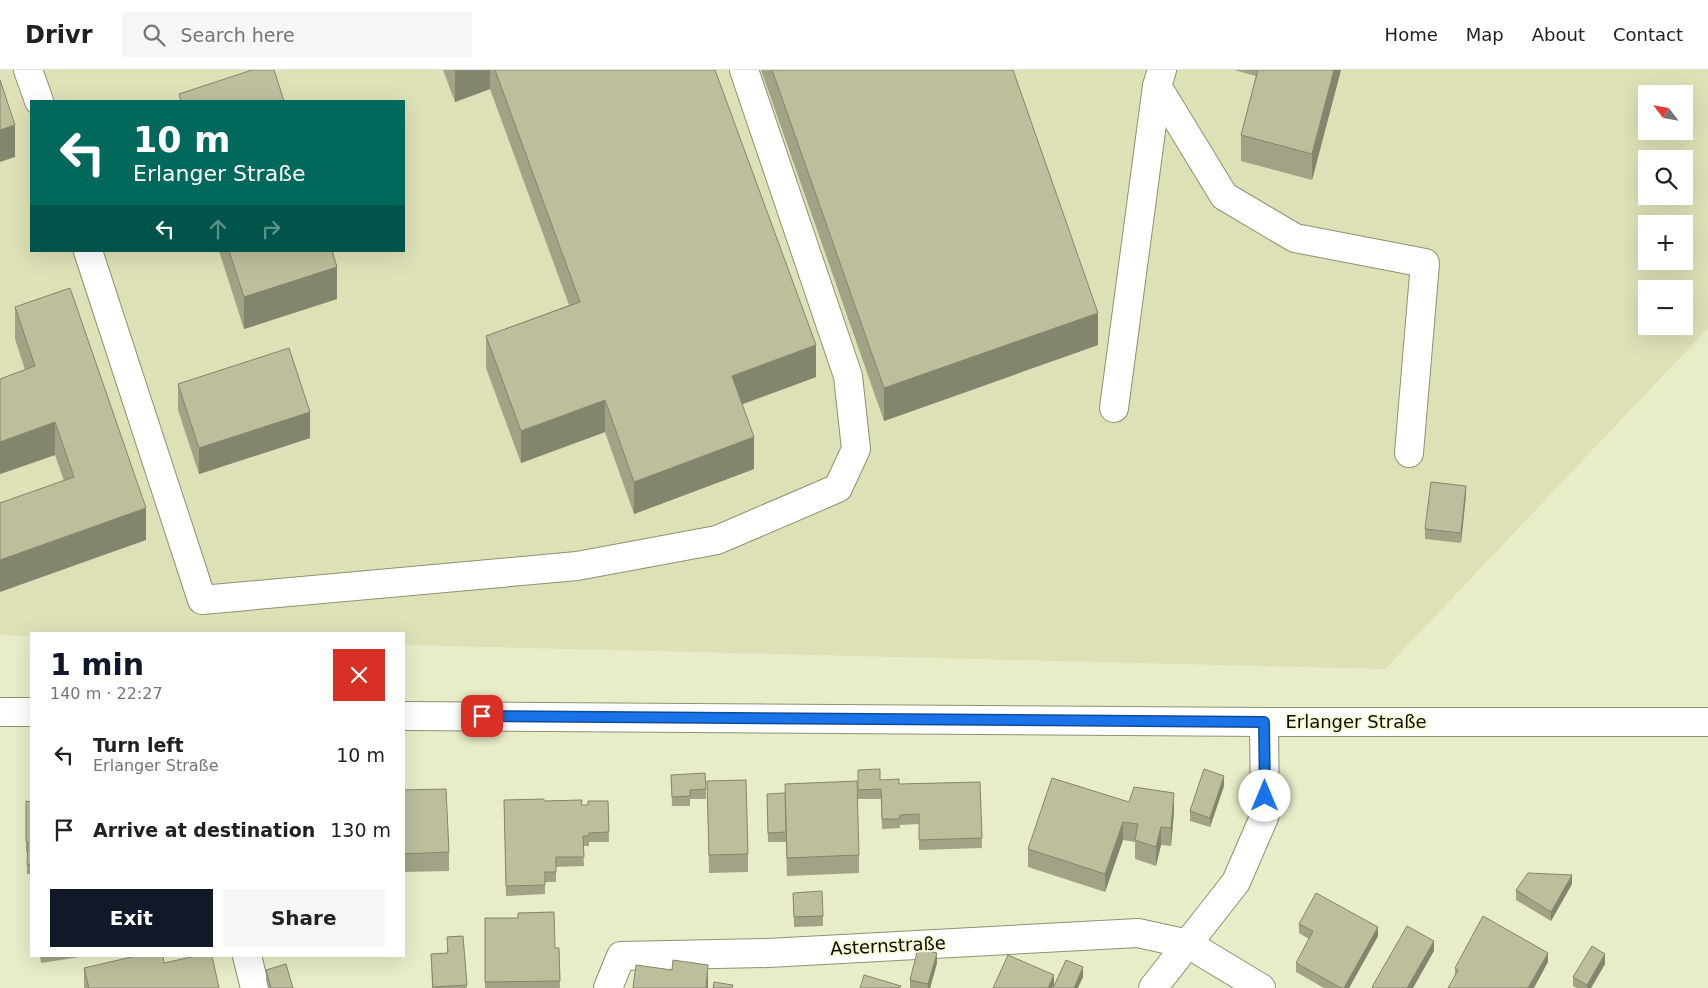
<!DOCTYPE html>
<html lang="en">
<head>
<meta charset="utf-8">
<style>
  body { margin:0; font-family:"DejaVu Sans",sans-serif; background:#f6f6f6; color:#202124; height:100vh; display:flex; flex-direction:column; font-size:19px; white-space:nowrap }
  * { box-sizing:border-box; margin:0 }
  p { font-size:16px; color:#757577 }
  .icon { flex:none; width:28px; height:28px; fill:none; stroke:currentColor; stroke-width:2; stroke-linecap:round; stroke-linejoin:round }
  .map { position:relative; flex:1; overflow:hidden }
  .drawer { position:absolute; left:30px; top:562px; width:375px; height:325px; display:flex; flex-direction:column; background:#fff; border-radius:0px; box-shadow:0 5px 20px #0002 }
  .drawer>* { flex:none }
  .hud { position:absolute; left:30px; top:30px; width:375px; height:152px; border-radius:0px; box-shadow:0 5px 20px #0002; background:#00695c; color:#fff; overflow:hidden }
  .needle { width:32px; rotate:301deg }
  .controls { position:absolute; left:1638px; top:15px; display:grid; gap:10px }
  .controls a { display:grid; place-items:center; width:55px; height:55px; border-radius:0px; background:#fff; box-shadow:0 5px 20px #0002; font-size:25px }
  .pin { position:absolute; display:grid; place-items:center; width:42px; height:42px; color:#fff; margin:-21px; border-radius:10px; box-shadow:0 2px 8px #0006 }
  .me { position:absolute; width:55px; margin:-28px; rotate:0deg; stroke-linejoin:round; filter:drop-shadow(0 0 4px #0008) }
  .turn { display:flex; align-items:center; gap:18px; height:105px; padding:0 20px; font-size:22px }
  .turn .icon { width:65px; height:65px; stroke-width:2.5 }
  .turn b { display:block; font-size:35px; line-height:42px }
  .lanes { display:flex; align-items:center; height:48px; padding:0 20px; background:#0003; justify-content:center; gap:25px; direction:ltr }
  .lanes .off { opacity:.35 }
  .round { display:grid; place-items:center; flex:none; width:52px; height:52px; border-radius:0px; background:#f6f6f6 }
  .summary { display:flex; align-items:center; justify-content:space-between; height:85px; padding:0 20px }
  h1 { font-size:30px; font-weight:600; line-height:38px; color:#111827 }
  .button { display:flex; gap:10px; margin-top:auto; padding:10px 20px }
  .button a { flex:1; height:58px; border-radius:0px; background:#111827; color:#fff; font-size:20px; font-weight:600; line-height:58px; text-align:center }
  .button a+a { background:#f6f6f6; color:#202124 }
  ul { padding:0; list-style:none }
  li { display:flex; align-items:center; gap:15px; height:75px; padding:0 20px }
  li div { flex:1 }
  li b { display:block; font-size:19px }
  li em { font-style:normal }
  header { display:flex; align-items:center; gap:30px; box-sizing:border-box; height:70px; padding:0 25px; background:#fff; border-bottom:1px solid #e0e0e0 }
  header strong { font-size:24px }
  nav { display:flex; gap:28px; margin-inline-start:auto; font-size:18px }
  .search { width:350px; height:45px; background:#f6f6f6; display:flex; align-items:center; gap:12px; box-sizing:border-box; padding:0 18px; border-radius:0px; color:#757577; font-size:19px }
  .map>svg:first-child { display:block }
</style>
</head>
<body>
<header>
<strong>Drivr</strong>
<div class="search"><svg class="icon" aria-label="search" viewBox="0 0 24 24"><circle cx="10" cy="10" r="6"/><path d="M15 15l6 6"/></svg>Search here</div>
<nav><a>Home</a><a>Map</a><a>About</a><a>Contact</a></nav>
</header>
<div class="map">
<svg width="1708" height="918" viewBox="0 0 1708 918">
  <rect width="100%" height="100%" fill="#e9ecc8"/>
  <path fill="#dee1b6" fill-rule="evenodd" d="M0,0H1708V258L1385,599L404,575V564H31V566L0,565ZM1646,24H1684V61H1646ZM31,31H404V181H31ZM1646,89H1684V126H1646ZM1646,154H1684V191H1646ZM1646,219H1684V256H1646Z"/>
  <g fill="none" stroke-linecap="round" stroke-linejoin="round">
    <defs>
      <g id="minor">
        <polyline points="28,0 39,31"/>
        <polyline points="1162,0 1157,16 1224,126 1295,168 1425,193 1409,383"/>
        <polyline points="88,181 202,530 577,496 717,470 838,418 856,379 848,306 744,0"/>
        <polyline points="1114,338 1157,16"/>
        <polyline points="247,886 255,918"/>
        <polyline points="608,918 621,886 768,883 1138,863 1188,874 1261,918"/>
        <polyline points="1153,918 1236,812 1265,745 1264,652"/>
      </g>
      <g id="major">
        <polyline points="0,642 31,642"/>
        <polyline points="404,646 1264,652 1708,652"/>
      </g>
    </defs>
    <use href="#minor" stroke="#8f9170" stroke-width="30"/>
    <use href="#major" stroke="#8f9170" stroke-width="30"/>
    <use href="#minor" stroke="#fff" stroke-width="28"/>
    <use href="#major" stroke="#fff" stroke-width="28"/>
  </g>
  <g fill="#a2a386">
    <polygon points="443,0 715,0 816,307 742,334 754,399 634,444 605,362 521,393 486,298 486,266 569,235 490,19 455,32"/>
    <polygon points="761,0 1013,0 1098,275 884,351"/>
    <polygon points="1234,0 1341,0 1312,110 1241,91 1241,65 1256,6"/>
    <polygon points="219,181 332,181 337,229 244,259"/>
    <polygon points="15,237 146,470 64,411 55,385 0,404 0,309 25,300 15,269"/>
    <polygon points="178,314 310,368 199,404 178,340"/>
    <polygon points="1466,425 1461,473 1425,469 1425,459"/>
    <polygon points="858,700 880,710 899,714 980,712 982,778 919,780 919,754 900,755 900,758 882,759 881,729 858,729"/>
    <polygon points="671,705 706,719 706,729 690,729 690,736 672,736"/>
    <polygon points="707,711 748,784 748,802 709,803"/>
    <polygon points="1224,716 1210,757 1190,751 1190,741"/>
    <polygon points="404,720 449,782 449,801 404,802"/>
    <polygon points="767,724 859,785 859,803 787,806 785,751 786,772 768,772"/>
    <polygon points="504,730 544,731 582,735 588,735 608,731 609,772 589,772 589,776 583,776 584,796 556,797 556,812 545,812 545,824 506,826"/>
    <polygon points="26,731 31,732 31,804 27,804 27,782 26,782"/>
    <polygon points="1129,732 1174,742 1171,776 1161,775 1156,796 1135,789 1135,772 1123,770 1105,822 1028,797 1028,779"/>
    <polygon points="1572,814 1551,851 1516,830 1516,820"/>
    <polygon points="793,823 823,846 823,856 794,857"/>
    <polygon points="485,848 555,878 559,878 560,918 485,918"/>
    <polygon points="1299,854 1378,866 1349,918 1324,918 1296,902 1296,893 1309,869 1299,863"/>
    <polygon points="463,866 467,918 432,918 431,884 447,883 447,867"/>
    <polygon points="40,886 86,886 41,893"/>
    <polygon points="1548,892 1455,906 1455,898"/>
    <polygon points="164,893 219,918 84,918 84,898"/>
    <polygon points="937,893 930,918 910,918 910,910"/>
    <polygon points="1605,894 1591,918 1577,918 1573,916 1573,907"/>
    <polygon points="266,900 293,918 268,918 266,910"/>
  </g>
  <g fill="#84856d">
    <polygon points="455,0 490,0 490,19 455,32"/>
    <polygon points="1334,0 1341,0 1312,110 1312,84"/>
    <polygon points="15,55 15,87 0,92 0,60"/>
    <polygon points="337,197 337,229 244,259 244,227"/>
    <polygon points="1098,243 1098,275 884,351 884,318"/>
    <polygon points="816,275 816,307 732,338 732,306"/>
    <polygon points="605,330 605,362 521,393 521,361"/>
    <polygon points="310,342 310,368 199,404 199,378"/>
    <polygon points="55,352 55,385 0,404 0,372"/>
    <polygon points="754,367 754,399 634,444 634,412"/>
    <polygon points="1466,416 1466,425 1461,473 1461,463"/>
    <polygon points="146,438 146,470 0,522 0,490"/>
    <polygon points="1224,706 1224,716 1210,757 1210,748"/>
    <polygon points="1174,723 1174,742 1171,776 1171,758"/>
    <polygon points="1123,752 1123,770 1105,822 1105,804"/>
    <polygon points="1161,757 1161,775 1156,796 1156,777"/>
    <polygon points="1572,805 1572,814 1551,851 1551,842"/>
    <polygon points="1378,857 1378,866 1349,918 1344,918"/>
    <polygon points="1434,871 1434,881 1413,918 1407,918"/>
    <polygon points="937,883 937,893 930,918 928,918 928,914"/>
    <polygon points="1548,883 1548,892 1534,918 1528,918"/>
    <polygon points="1605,884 1605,894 1591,918 1587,918 1587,915"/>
    <polygon points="708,895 708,918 706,918"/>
    <polygon points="1083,897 1083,907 1078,918 1074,918"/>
    <polygon points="1054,905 1054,915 1052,918 1048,918"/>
  </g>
  <g fill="#bcbe9c" stroke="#84856d">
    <polygon points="252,0 274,0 284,31 181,31 179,24"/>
    <polygon points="495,0 715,0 816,275 732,306 754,367 634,412 605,330 521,361 486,266 580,232"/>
    <polygon points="772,0 1013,0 1098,243 884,318"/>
    <polygon points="1258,0 1334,0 1312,84 1241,65"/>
    <polygon points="0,10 15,55 0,60"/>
    <polygon points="229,181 332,181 337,197 244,227"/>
    <polygon points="70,218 146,438 0,490 0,433 74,407 55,352 0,372 0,309 35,296 15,237"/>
    <polygon points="289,278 310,342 199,378 178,314"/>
    <polygon points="1431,412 1466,416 1461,463 1425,459"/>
    <polygon points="880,699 880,710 899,709 899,714 980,712 982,768 919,770 919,744 900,745 900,749 882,749 881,719 858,720 858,700"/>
    <polygon points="1204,699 1224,706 1210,748 1190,741"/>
    <polygon points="705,703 706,719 690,720 690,726 672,727 671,705"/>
    <polygon points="1052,708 1129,732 1134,717 1174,723 1171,758 1161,757 1156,777 1135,770 1138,754 1123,752 1105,804 1028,779"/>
    <polygon points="746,710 748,784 709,785 707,711"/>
    <polygon points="857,711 859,785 787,788 785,714"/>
    <polygon points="446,719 449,782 404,784 404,720"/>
    <polygon points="785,723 786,762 768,763 767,724"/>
    <polygon points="544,729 544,731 582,730 581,735 588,735 588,731 608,731 609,762 589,763 589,766 583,766 584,787 556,787 556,802 545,802 545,815 506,816 504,730"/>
    <polygon points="26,731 31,732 31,795 27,795 28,772 26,772"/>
    <polygon points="1528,803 1572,805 1551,842 1516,820"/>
    <polygon points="822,821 823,846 794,847 793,823"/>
    <polygon points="1316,823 1378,857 1344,918 1341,918 1296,893 1313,861 1299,854"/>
    <polygon points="554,842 555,878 559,878 560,911 485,912 485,848 518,848 518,843"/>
    <polygon points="1483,846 1548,883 1528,918 1448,918 1458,900 1455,898"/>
    <polygon points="1407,856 1434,871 1407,918 1373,918 1372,917"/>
    <polygon points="463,866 467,915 433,917 431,884 448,883 447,867"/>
    <polygon points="1592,876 1605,884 1587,915 1573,907"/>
    <polygon points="918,878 937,883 928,914 910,910"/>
    <polygon points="1008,885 1054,905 1048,918 993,918"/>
    <polygon points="136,886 163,886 164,893 196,886 212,886 219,918 89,918 84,898"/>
    <polygon points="673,890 708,895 706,918 633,918 636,895 672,900"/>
    <polygon points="1066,890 1083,897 1074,918 1053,918"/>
    <polygon points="286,894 293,918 271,918 266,900"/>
    <polygon points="864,905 901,916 900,918 860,918"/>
    <polygon points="714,912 733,915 732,918 713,918"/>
  </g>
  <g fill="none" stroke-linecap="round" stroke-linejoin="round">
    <defs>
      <polyline id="route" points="482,646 1264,652 1265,726"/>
    </defs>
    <use href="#route" stroke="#114b97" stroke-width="12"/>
    <use href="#route" stroke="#1a73e8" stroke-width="9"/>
  </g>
  <g text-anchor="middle" stroke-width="4" stroke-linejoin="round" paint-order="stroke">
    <g font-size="18" fill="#0c0c03" stroke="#f7f9d5">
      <text x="1356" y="658">Erlanger Straße</text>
      <text transform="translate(888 876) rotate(-3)" y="6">Asternstraße</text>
    </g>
  </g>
</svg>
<div class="controls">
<a><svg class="needle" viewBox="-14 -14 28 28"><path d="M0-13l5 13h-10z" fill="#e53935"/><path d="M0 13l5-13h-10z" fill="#757577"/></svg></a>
<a><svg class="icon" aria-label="search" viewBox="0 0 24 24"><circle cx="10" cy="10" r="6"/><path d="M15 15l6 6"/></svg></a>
<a>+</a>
<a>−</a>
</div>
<div class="pin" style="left:482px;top:646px;background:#d93025"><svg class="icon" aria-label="arrive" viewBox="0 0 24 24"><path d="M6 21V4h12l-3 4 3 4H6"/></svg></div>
<svg class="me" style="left:1265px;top:726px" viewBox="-20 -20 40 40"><circle r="19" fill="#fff"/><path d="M0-13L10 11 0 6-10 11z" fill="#1a73e8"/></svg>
<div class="hud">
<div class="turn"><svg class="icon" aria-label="left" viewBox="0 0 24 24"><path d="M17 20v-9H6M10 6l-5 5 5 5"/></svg><div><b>10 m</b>Erlanger Straße</div></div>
<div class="lanes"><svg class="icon" aria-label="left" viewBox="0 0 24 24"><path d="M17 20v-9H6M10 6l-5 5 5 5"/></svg><svg class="icon off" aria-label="ahead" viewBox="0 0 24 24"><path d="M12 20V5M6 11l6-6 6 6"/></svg><svg class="icon off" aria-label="right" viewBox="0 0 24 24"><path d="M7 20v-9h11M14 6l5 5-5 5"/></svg></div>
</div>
<section class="drawer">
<div class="summary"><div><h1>1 min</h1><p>140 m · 22:27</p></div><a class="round" style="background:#d93025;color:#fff"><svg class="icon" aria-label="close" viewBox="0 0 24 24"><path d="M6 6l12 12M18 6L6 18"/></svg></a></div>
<ul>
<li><svg class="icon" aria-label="left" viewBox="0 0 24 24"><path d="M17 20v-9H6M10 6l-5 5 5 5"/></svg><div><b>Turn left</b><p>Erlanger Straße</p></div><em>10 m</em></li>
<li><svg class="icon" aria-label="arrive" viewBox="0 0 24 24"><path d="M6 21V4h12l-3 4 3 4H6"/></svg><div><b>Arrive at destination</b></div><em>130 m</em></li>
</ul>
<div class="button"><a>Exit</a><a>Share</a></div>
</section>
</div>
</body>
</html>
